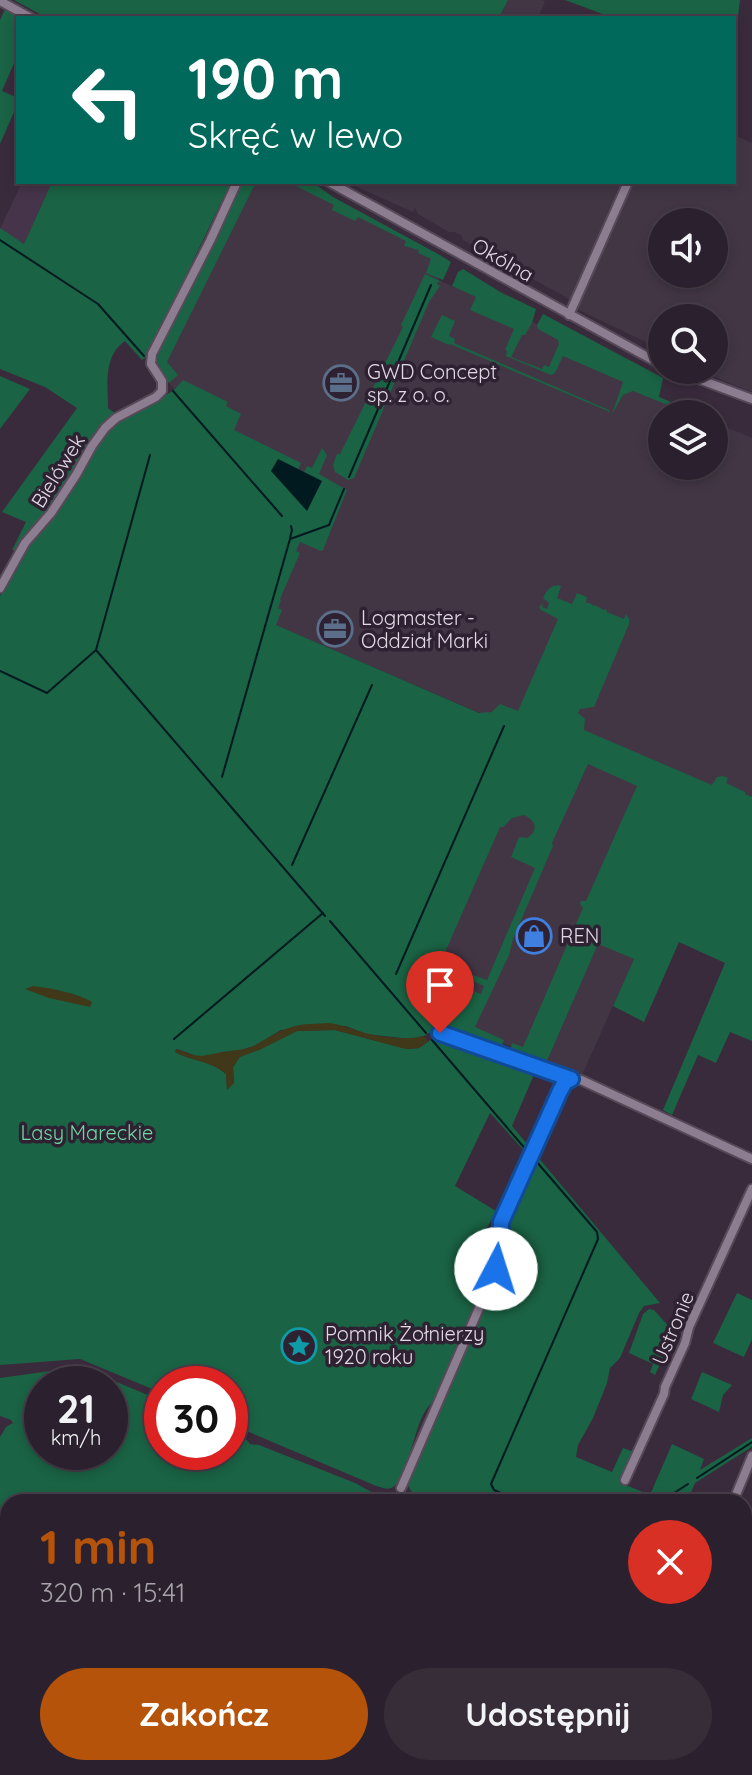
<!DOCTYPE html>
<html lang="pl">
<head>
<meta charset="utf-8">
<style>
  body { margin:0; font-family:Quicksand,sans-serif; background:#372d39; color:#f1f3f6; height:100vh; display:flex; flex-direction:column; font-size:30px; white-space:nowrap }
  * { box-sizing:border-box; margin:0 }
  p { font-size:26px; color:#a6a3aa }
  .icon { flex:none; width:44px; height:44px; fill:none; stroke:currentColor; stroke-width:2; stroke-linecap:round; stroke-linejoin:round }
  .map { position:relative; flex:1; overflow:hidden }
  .details { position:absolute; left:0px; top:1494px; width:752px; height:282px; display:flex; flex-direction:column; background:#2b202d; border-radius:24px 24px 0 0; box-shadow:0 4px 12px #0003,0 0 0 2px #473e49 }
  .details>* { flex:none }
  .guide { position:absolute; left:16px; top:16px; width:720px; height:168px; border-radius:0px; box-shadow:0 4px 12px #0003,0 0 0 2px #473e49; background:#00695c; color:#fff; overflow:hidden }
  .controls { position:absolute; left:648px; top:208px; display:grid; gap:16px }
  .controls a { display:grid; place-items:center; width:80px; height:80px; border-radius:50%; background:#2b202d; box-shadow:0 4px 12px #0003,0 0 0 2px #473e49; font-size:40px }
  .speed { position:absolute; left:24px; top:1366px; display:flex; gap:16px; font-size:40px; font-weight:700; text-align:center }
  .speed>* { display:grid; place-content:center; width:104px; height:104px; border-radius:50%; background:#2b202d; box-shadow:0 4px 12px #0003,0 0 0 2px #473e49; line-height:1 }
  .speed small { font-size:20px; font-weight:400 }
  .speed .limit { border:12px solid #d22; background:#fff; color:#111 }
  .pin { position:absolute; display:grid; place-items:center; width:68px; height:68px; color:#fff; margin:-82px -34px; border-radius:50% 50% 50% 0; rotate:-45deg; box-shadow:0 0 8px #0007 }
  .pin .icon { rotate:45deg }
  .me { position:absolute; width:88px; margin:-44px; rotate:5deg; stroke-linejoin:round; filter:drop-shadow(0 0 6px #0008) }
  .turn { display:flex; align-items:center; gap:28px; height:168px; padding:0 40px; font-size:36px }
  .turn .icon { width:104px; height:104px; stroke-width:2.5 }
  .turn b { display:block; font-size:56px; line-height:68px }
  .round { display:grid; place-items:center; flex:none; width:84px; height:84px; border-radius:42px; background:#372d39 }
  .headline { display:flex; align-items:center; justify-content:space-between; height:136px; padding:0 40px }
  h1 { font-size:48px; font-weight:800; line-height:60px; color:#b45309 }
  .action { display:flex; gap:16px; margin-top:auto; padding:16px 40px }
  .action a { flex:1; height:92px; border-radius:48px; background:#b45309; color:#fff; font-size:32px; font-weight:800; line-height:92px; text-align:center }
  .action a+a { background:#372d39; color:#f1f3f6 }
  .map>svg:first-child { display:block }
</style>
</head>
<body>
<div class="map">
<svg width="752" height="1775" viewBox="0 0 752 1775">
  <rect width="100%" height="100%" fill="#392b3c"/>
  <polygon fill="#46344a" points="22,182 52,182 24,244 0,229"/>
  <g fill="#423645" fill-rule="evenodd">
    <polygon points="508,0 541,0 545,1 538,18 500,18"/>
    <path d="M734,135L752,143V392L697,370H714V318H662V350L579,310L578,307L633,182H734ZM662,222H714V274H662Z"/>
    <polygon points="245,182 312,182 327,196 445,261 438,280 526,318 658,397 696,414 662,414 662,466 714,466 714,422 752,438 752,806 519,730 276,625 278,609 245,467 169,383 160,368"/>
    <polygon points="346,182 621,182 571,298 569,299 463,240 461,235 454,232 449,232 418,214 415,208 413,212"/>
    <polygon points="588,760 641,783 524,1050 469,1032 416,1018 513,795"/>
    <polygon points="598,943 634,959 582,1075 547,1061"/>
  </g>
  <g fill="#1a6344" fill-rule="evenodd">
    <polygon points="14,0 508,0 499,18 47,18"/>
    <polygon points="565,0 740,0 738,16 734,30 734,18 613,18"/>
    <polygon points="5,9 23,18 18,18 18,54 2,91 18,98 18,103 0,144 0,20"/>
    <path d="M52,182H231L147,356L142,360L125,341C103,356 108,385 108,408L117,415L37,527L16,551L12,550L26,522L2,512L77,408L45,387L0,369V228L24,244Z"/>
    <polygon points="241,182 261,182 253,188 167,362 178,375 169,383 157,362 157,352"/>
    <polygon points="288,182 312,182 333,197 438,254 451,262 443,280 426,273 431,259 418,253 419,250 404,246 406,241 358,217 355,221 332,210 334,205"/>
    <polygon points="463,269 502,293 536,309 532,323 525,335 522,335 511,357 542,369 544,365 549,367 559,344 558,340 538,329 537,325 543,314 663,378 659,397 700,414 690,414 633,391 623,395 612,414 623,382 563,356 555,373 551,375 506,356 507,351 505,350 514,329 470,310 476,297 452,286 458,272"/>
    <polygon points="425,274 442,282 438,282 437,284 440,286 429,302 354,478 348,480 335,472 333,465 337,454 340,454 403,327 401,325"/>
    <polygon points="442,315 455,321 449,336 455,339 454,343 609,410 610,412 450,344 449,345 431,337"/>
    <polygon points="0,376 30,389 0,429"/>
    <path d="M183,380L228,402L226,406L241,414L234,430L301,463L298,469L278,459L321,481L304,472L307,466L312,468L322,448L327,455L319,474L347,490L323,550L321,551L300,542L296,551L300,553L280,599L281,600L278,608L282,610L276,625L479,713L492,712L500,704L518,711L558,619L541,610L539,607L543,603L542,607L547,609L549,603L543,598C547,590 551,584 561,586L557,598L572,604L577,593L587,597L586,603H590L594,606L595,605L604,610L606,609L607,612L624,619L626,614L629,619V624L594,707L580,709L578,713L585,719L584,730L712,785L717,777L723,776L728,778L726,783L745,792V794L752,797V1041L730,1032L716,1063L698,1055L672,1115L663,1110L725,963L679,942L644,1022L613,1006L634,959L598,944L547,1061L541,1059L540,1064L515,1054L511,1047L512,1043L523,1047L583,908L580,904L581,901H586L637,786L588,764L552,843L553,846L513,939L509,955L475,1027L504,1040L500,1050L454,1034L447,1031C447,1015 455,1001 461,986L481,994L484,986L471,980L473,975L487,980L535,868L511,857L519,837L527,838C538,831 537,821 524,815L512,818L503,827H500L443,957L447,980L435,975L422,1006L437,1013L435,1020L438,1021L441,1019L436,1027L429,1033L424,1036L411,1039L366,1034L346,1026L281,1030L254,1046L241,1050L222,1052L205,1057L197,1056L177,1049L175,1052C192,1061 212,1061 226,1074L227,1088L234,1083L233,1067L240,1056L259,1050L297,1031L335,1030L407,1049L419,1048L435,1037L442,1042L456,1044L536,1070L512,1126L528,1145L535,1130L538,1132L528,1155L490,1113L455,1186L496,1211L476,1249L479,1257L490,1263L489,1278L439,1394C433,1401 427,1407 423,1415C415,1430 405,1480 393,1487C388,1491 380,1487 374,1485L230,1424V1384H162V1393L80,1359L0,1365V596L17,570L28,545L40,532L63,499L102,435L119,420L156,402L175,389Z"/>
    <polygon points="537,1156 660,1303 644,1306 639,1313 620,1358 610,1368 607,1383 593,1418 578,1445 576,1457 612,1472 623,1448 634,1452 620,1484 626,1485 650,1495 672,1444 704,1459 700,1470 752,1438 752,1446 750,1448 695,1483 687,1502 511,1502 485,1494 461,1497 420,1499 411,1491 408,1485 409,1476 427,1437 436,1421 459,1363 468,1341 478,1326 485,1305 505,1271 510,1245 508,1243 507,1233 504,1230"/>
    <polygon points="737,1293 752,1300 752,1339 744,1357 713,1343"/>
    <polygon points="649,1309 654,1310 670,1328 675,1330 655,1375 650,1372 653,1364 629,1353 643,1314"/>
    <path d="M72,1368L88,1370L162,1401V1452H230V1432L247,1440L250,1444L259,1445L355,1483L375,1494L392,1497L400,1494L408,1495L414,1502H8V1768H255L250,1775H0V1437L6,1427L13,1423L11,1420L0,1416V1378ZM110,1384V1452H42V1384Z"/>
    <polygon points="702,1372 732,1385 723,1395 719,1412 691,1399"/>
    <polygon points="744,1608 752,1612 752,1770 748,1775 254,1775 258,1768 744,1768"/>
  </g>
  <g fill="#403818">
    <path d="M33,986C50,988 77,993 92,1002L90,1007L49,998L25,989Z"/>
    <path d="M330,1023C344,1025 356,1031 369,1034C386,1038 407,1040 424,1036L428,1041L419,1048L406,1049L335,1030L297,1031L259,1050L240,1057L233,1067L234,1083L227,1090L226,1074C212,1061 191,1061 175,1052L176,1049C202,1060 200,1055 226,1052C235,1050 243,1050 251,1047C265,1041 277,1031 292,1027C304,1023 317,1024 330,1023Z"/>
  </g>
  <polygon fill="#001a20" points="278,459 322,481 307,511 271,471"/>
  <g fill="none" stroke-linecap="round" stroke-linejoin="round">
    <g stroke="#001a20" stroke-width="2">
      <polyline points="0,240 98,304 144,356"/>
      <polyline points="173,391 282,516"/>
      <polyline points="150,455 96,650 325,916"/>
      <polyline points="349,477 431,285"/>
      <polyline points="290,538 292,530 291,526"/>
      <polyline points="0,671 47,693 96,650"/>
      <polyline points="222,777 290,539 329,525 344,489"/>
      <polyline points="292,865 372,685"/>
      <polyline points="330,921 426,1033"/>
      <polyline points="396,974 504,726"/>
      <polyline points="174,1039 323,913"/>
      <polyline points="432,1040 528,1152"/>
      <polyline points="697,1478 752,1442"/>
      <polyline points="522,1502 494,1490 491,1484 598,1239 597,1232 536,1161"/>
      <polyline points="660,1502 688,1484"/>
      <polyline points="0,1741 8,1732"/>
      <polyline points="336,1775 340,1768"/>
    </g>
    <defs>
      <g id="street">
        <polyline points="0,1 31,18"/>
        <polyline points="329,182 662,365"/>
        <polyline points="569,315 628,182"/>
        <polyline points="674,370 752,399"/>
        <polyline points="0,588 25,543 51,513 76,475 92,446 105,428 116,418 156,397 162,391 162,381 151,364 152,354 210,241 237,182"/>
        <polyline points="440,1033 571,1079 581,1080 752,1159"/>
        <polyline points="625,1480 664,1394 665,1387 685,1343 689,1327 752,1189"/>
        <polyline points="401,1488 496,1269 500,1254 501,1222 560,1091 565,1082 571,1079"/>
        <polyline points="733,1502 752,1456"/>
      </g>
    </defs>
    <use href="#street" stroke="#564a59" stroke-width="12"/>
    <use href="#street" stroke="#8d7d91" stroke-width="8"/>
  </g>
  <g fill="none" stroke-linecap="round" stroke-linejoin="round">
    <defs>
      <polyline id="route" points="440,1033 571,1079 565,1082 560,1091 501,1222 500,1254 496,1269"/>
    </defs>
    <use href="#route" stroke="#114b97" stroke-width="20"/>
    <use href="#route" stroke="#1a73e8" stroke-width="14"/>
  </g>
  <defs>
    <symbol id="office-ring" viewBox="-11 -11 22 22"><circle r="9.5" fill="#2e2132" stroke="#5c6f8a" stroke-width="1.5"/><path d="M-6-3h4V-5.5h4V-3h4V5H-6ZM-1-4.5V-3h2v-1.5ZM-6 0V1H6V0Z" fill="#5c6f8a"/></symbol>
    <symbol id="shop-ring" viewBox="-11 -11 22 22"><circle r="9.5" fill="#2e2132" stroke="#3f7fe0" stroke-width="1.5"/><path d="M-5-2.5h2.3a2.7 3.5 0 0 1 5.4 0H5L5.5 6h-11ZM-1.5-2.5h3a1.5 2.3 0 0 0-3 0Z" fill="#3f7fe0"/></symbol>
    <symbol id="sight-ring" viewBox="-11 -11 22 22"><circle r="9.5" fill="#2e2132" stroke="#0f9aa8" stroke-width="1.5"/><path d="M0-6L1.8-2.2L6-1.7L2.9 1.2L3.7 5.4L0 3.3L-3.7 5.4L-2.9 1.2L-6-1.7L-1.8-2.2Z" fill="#0f9aa8"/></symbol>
  </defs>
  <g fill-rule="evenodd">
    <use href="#office-ring" x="321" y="363" width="40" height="40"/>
    <use href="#office-ring" x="315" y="609" width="40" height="40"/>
    <use href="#shop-ring" x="514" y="916" width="40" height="40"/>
    <use href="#sight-ring" x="279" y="1326" width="40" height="40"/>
  </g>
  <g text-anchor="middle" stroke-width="7" stroke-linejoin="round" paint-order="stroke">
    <g font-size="20" fill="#e2d9e4" stroke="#2e2132">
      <text transform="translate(503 260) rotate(30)" y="7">Okólna</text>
      <text transform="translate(58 471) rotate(-58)" y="7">Bielówek</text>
      <text transform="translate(673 1328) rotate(-67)" y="7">Ustronie</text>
    </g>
    <g font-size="20" fill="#e2d9e4" stroke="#2e2132" text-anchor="start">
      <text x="367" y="379">GWD Concept<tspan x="367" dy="23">sp. z o. o.</tspan></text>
      <text x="361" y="625">Logmaster -<tspan x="361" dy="23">Oddział Marki</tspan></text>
      <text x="560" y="943">REN</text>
      <text x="325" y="1341">Pomnik Żołnierzy<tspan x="325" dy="23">1920 roku</tspan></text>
    </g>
    <g font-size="20" fill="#70d8a5" stroke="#2e2132">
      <text x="87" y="1140">Lasy Mareckie</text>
    </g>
  </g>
</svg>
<div class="controls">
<a><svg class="icon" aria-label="sound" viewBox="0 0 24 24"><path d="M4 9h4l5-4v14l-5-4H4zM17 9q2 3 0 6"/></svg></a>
<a><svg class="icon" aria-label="search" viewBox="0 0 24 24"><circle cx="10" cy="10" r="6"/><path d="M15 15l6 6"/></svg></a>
<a><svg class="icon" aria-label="layers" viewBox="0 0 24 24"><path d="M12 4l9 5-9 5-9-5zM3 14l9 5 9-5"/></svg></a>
</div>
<div class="speed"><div>21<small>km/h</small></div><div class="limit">30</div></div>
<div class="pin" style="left:440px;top:1033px;background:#d93025"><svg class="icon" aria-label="arrive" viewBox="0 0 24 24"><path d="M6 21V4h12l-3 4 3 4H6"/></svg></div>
<svg class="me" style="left:496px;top:1269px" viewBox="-20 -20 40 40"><circle r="19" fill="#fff"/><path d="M0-13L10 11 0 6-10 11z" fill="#1a73e8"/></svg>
<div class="guide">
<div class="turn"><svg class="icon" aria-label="left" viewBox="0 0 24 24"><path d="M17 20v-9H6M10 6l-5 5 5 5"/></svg><div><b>190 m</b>Skręć w lewo</div></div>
</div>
<section class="details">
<div class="headline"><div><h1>1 min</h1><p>320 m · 15:41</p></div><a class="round" style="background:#d93025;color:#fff"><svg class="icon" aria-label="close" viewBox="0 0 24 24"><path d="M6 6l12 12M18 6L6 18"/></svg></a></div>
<div class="action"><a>Zakończ</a><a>Udostępnij</a></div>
</section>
</div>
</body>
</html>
